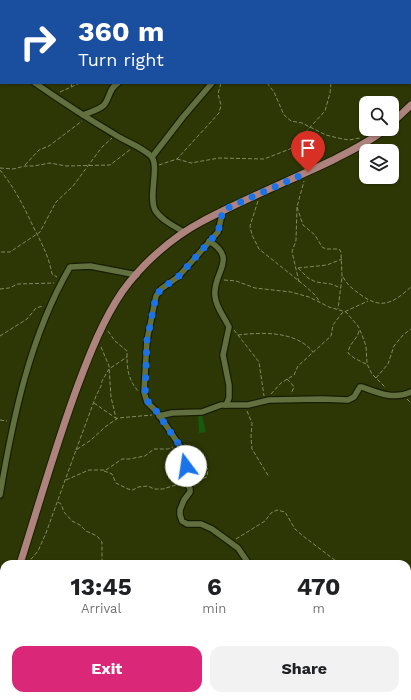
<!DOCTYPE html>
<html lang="en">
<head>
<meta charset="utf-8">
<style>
  body { margin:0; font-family:"Work Sans",sans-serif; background:#f2f2f2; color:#202124; height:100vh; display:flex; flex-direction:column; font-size:15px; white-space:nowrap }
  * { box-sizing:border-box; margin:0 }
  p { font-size:13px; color:#757577 }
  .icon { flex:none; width:22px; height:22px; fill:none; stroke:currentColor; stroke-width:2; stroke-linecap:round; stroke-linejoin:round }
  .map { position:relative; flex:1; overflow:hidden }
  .panel { position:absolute; left:0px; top:560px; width:411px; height:140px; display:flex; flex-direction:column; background:#fff; border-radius:12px 12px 0 0; box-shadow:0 1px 3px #0004 }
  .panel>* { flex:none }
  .banner { position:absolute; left:0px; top:0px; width:411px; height:84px; box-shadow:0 1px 3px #0004; background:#1a4fa0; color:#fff; overflow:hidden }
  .fabs { position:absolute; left:359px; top:96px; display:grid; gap:8px }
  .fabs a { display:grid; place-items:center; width:40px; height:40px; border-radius:8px; background:#fff; box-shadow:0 1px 3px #0004; font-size:20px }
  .pin { position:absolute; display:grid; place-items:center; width:34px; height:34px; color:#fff; margin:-41px -17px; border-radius:50% 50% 50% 0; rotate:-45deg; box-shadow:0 0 4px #0007 }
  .pin .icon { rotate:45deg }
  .me { position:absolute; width:44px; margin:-22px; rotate:346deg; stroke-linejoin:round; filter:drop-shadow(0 0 3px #0008) }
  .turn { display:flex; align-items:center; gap:14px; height:84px; padding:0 12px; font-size:18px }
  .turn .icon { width:52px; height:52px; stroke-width:2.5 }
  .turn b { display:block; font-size:28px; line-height:34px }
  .eta { display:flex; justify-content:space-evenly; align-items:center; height:68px; text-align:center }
  .eta b { font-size:24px; font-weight:700; line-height:28px }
  .button { display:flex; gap:8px; margin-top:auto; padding:8px 12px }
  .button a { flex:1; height:46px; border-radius:12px; background:#db2777; color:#fff; font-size:16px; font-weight:700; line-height:46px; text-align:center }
  .button a+a { background:#f2f2f2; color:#202124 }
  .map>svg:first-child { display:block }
</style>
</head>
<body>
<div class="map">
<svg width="411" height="700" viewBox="0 0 411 700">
  <rect width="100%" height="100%" fill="#2d3705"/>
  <polygon fill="#17590e" points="198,416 202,416 206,432 199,433"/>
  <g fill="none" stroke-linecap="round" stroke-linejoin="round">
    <defs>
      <g id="minor">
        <polyline points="74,1 76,0"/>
        <polyline points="192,1 193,0"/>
        <polyline points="270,1 271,0"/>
        <polyline points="0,53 1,52"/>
        <polyline points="0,63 1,63"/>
        <path d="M35,83C61,101 87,118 114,134C126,142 140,146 151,156C160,165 148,196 155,210C161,220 174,226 184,232"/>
        <path d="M83,115C90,112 99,110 104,105C110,98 109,88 118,83"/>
        <polyline points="152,157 183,117 212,83"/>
        <polyline points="223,210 218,232 178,277 161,289 156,296 147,340 144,392 147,402 157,412 182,449 186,474 190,489 190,492 184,500 180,510 180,515 182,521 187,524 201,524 212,529 238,548 249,564"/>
        <path d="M209,241C239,259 212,273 215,296C216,308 224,316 229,327L223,355L229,385V398L226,405"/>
        <path d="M159,416L172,413L202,412L221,405H248L269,400L322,399L348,400L354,397L360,387H362C378,393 394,400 411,392"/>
        <path d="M0,495C13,417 30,336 70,267L90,266L137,275"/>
        <polyline points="294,700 294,696"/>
      </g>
      <g id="major">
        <polyline points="392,123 411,105"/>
        <path d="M20,564C39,504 56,444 78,385C90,353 103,320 122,292C142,264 171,238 201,222C244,199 289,181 333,160C350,151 370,142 385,129"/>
        <polyline points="0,623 4,611"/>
      </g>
    </defs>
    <use href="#minor" stroke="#161e00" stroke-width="8"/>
    <use href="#major" stroke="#161e00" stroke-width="9"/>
    <g stroke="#818a63" stroke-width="1" stroke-dasharray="4 2" stroke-linecap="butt">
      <polyline points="159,1 161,0"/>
      <polyline points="310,1 310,0"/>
      <polyline points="410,54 411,54"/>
      <polyline points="410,55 411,58"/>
      <polyline points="101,83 107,83"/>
      <polyline points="267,83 274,92 284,115 291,121 302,123 326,135 338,138 349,140 360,138"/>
      <polyline points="71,87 72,83"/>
      <polyline points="60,92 80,83"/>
      <polyline points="177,159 191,163 219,158 264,159 290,149 325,111 330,93 331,83"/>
      <polyline points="25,165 39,150 49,146 82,121"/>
      <polyline points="159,165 177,159 219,113 221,105 218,94 221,83"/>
      <polyline points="0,168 13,169 25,166 34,166 50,163 66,166 110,165 131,149"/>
      <path d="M0,170C14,187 23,205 32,224C41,243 48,253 52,274L57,277"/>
      <polyline points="258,201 250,226 252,235 259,249 304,285 315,295 320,302"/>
      <polyline points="297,207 303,225 315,235 322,247 326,249 339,249 341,252 342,277 338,309"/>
      <polyline points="1,252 10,252 40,232 56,202 73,186 102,147 112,138"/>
      <polyline points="298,268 308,278 316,282 331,284 341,288"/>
      <polyline points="298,268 327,265 342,259"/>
      <path d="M343,277C348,286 353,289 361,295C382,310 393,303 411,287"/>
      <polyline points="224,280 236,281 255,288 291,292 309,297 329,307 346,312 358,326 362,335 366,346 367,364 372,374 386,388"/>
      <polyline points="299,282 292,252 296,240 297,207 304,181"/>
      <polyline points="0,289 9,288 18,284 54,283"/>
      <polyline points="234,330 259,362 264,396"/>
      <path d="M108,331L115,341L127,351C127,367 127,379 139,392"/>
      <path d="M359,331C357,340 349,343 348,353L354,358L366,364"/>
      <path d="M238,335C263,332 296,331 313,352"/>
      <polyline points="0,336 27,319 36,308 43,306"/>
      <polyline points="101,347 109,366 111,397 116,418"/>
      <polyline points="376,378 388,364 394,346 403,335 411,329"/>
      <polyline points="287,379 291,383 294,387 291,394"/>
      <polyline points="271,394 281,383 294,375 298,366 331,336 333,325 342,313 368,301"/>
      <polyline points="407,399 411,403"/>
      <polyline points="94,403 117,419"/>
      <polyline points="247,411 252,423 251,437 252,449 269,477"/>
      <polyline points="0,420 7,421"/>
      <polyline points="76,450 96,396 101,386 102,381 109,369 127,357"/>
      <polyline points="189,450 201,457 208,470 207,477 193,482"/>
      <polyline points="104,471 112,474 116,483 128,489 133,490 138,487 148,486 154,489 163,489 182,483"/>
      <polyline points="66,480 89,470 106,470 122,459 129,459 145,456 154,449 168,449 173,447"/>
      <polyline points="58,502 61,504 64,512 72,521 80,525 86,531 97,536 102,542 102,564"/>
      <polyline points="236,539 265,521 271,513 277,510 285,512 295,529 303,536 340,564"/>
      <polyline points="27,564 38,551 46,533 76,450 91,440 105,427 118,418 152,415"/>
      <polyline points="99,564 102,559"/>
      <polyline points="407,630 411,634"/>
      <polyline points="103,696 103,700"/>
    </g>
    <use href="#minor" stroke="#626f3f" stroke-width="5.5"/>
    <use href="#major" stroke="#ae837d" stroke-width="7"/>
  </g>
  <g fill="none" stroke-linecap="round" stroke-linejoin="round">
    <polyline stroke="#1a73e8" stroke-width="7" stroke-dasharray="0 12.6" points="186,466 182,449 157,412 145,398 147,340 156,296 161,289 178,277 218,232 223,210 308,172"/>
  </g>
</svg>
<div class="fabs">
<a><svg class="icon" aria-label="search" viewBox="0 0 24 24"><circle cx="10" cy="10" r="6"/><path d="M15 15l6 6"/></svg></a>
<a><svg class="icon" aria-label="layers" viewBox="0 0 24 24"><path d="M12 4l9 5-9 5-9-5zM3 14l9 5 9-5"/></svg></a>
</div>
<div class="pin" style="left:308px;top:172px;background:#d93025"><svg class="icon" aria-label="arrive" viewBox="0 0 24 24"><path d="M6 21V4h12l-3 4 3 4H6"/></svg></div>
<svg class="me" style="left:186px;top:466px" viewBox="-20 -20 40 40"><circle r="19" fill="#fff"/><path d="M0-13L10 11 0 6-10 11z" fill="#1a73e8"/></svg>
<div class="banner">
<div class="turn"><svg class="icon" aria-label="right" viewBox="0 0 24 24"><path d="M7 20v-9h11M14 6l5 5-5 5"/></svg><div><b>360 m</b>Turn right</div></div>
</div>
<section class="panel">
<div class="eta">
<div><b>13:45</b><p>Arrival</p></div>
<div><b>6</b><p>min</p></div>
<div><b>470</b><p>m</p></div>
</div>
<div class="button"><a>Exit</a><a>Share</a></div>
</section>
</div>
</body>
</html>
